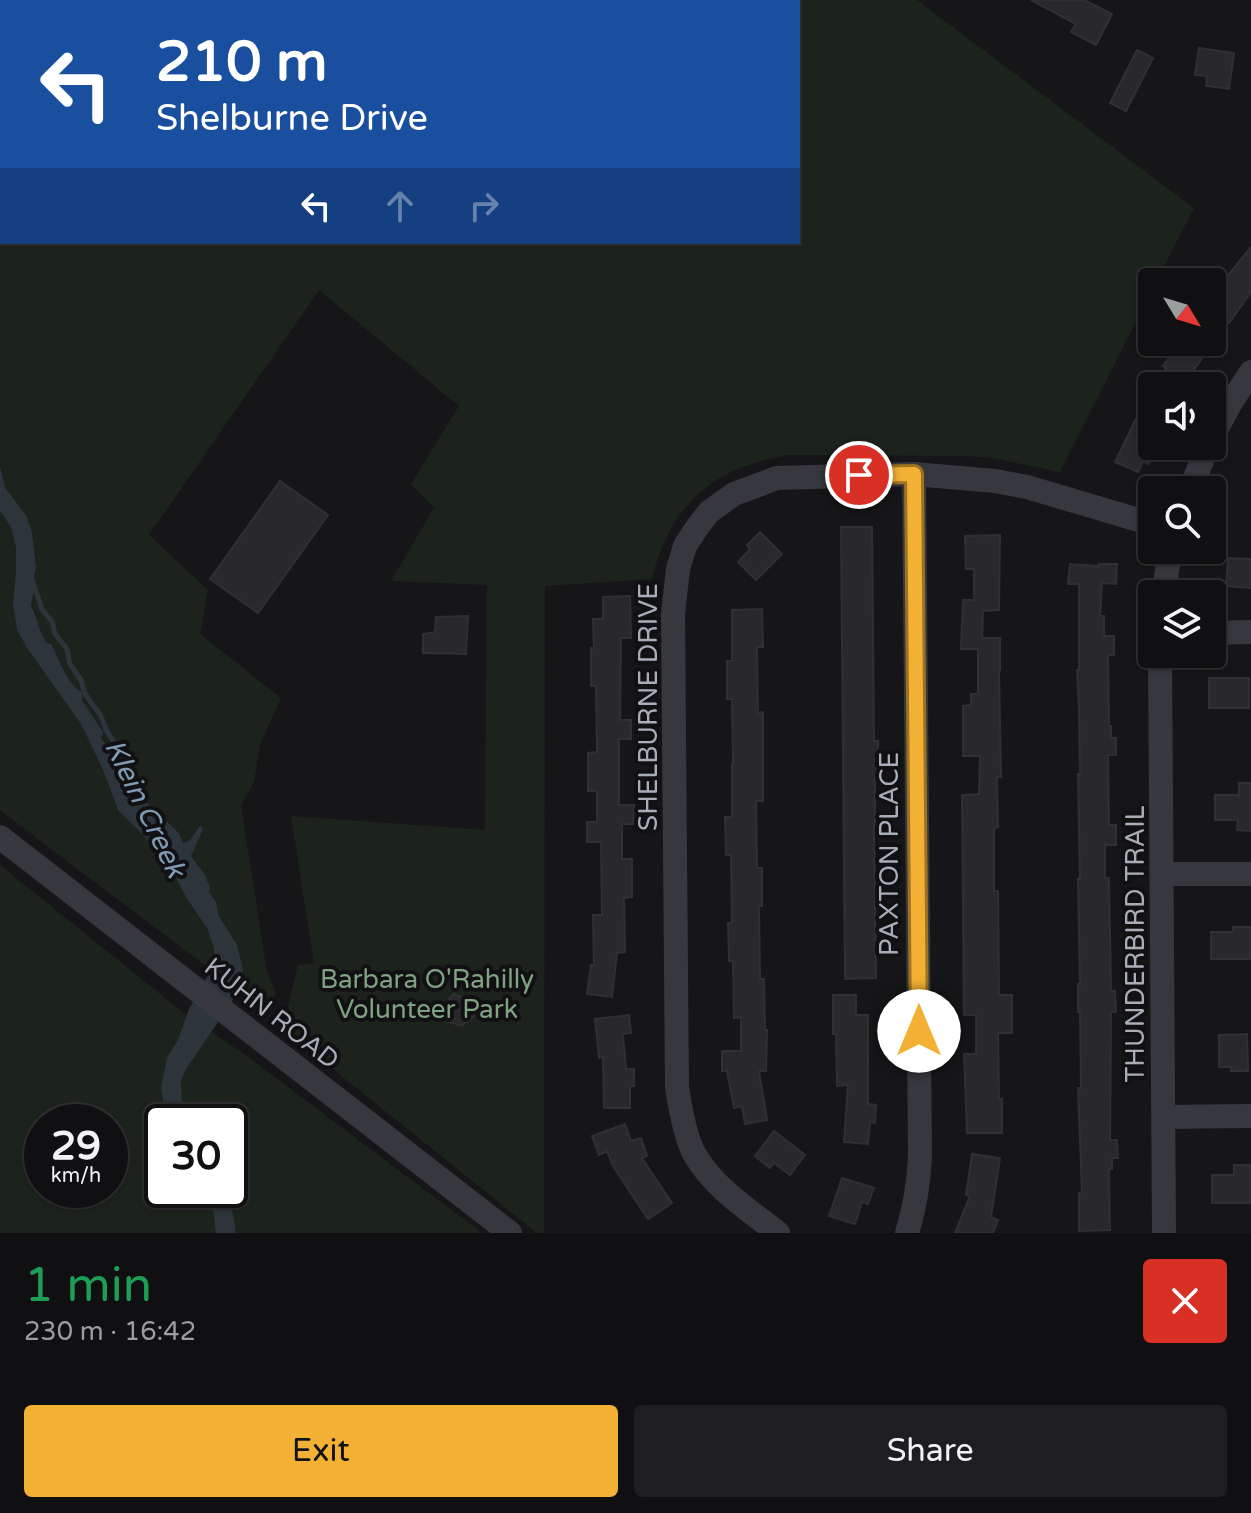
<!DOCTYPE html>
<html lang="en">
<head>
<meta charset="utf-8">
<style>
  body { margin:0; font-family:"Varela Round",sans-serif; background:#1e1e20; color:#f1f3f6; height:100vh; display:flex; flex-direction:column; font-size:30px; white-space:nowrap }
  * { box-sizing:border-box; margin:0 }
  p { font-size:26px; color:#9c9d9f }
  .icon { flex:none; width:44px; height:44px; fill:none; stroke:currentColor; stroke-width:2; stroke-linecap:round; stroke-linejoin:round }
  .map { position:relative; height:1233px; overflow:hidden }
  .side { display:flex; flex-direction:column; background:#101012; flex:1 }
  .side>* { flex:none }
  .guide { position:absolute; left:0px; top:0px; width:800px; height:244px; box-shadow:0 2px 6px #0004,0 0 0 2px #303032; background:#1a4fa0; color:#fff; overflow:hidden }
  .needle { width:52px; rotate:128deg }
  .buttons { position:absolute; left:1138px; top:268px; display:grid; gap:16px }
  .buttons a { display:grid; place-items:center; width:88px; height:88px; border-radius:8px; background:#101012; box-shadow:0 2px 6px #0004,0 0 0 2px #303032; font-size:40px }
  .speed { position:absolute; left:24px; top:1104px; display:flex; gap:16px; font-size:40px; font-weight:700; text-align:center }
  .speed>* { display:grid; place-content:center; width:104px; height:104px; border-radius:50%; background:#101012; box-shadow:0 2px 6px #0004,0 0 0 2px #303032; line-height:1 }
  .speed small { font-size:20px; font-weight:400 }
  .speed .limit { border:4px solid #111; border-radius:12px; background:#fff; color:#111 }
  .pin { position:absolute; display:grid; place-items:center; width:68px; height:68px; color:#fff; margin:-34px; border:4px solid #fff; border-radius:50%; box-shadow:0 2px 8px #0007 }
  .me { position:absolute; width:88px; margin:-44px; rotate:0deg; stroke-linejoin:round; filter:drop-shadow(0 0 6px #0008) }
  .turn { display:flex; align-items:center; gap:28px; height:168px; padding:0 24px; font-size:36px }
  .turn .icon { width:104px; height:104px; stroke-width:2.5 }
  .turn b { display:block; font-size:56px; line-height:68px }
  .lanes { display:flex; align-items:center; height:76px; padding:0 24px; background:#0003; justify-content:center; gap:40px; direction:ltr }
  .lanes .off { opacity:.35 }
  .round { display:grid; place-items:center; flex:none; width:84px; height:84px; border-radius:8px; background:#1e1e20 }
  .headline { display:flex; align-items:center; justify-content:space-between; height:136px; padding:0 24px }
  h1 { font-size:48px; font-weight:600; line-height:60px; color:#1e9e55 }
  .action { display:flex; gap:16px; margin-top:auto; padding:16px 24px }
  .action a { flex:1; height:92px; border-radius:8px; background:#f2b134; color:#111; font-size:32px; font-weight:600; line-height:92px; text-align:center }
  .action a+a { background:#1e1e20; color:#f1f3f6 }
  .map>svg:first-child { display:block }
</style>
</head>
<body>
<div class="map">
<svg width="1251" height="1233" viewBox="0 0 1251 1233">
  <rect width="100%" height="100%" fill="#161618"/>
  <g fill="#1c231d" fill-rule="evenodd">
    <path d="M155,0H917L1194,208L1156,282H1152V290L1060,472L992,458L966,456L789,455C714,467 670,504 652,579L545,586L544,1233H537L283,1029L298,965L314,963L291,816L485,830L487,585L391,581L434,508L411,484L459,406L319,290L149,535L208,590L200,634L281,698L260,745L254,782L241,805L267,972L276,993L267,1012L241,989L243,985V969L237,945L219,916L216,902L209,892L206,876L191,856L200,827L190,840L183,843L179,833L127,784L124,768L101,737L97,723L82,700V692C67,684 59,660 51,644L47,643L40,634L36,613L31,606L34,591L32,586L36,567L32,532L26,515L6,489L0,467V138L2,136V242H798V2H152Z"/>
    <polygon points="0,511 11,527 16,548 17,630 27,648 81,724 103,770 118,810 147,839 161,849 187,899 207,928 214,948 214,959 211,970 0,810"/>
    <path d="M0,865L185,1014L241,1052L482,1233H0ZM42,1122H110V1190H42ZM162,1122H230V1190H162Z"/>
  </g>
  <g fill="#2c353c">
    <path d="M0,467L6,489L26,515L32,532L36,567L32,586L34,591L31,606C40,621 37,630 47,643L51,644C59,659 67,684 82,692V700L103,732L101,738L124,768L129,780L127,784L179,833L183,843L190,840L200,826L203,829L191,856L206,876L207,881L210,886L209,892L216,902L219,916L237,945L243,969V985L186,1069L181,1080L182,1108L188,1122H167L161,1088L167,1058L178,1040L189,1009L211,970L214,959V948L207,928L187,899L161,849H154L148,846L147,839L118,810L103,770L81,724L27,648L17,630L13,603L16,574V548L11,527L0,511Z"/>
    <path d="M207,1190H225C230,1203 236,1220 235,1233H216L214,1215Z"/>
  </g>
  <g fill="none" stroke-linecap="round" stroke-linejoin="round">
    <polyline stroke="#2c353c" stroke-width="5" points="31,576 42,609 52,622 55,634 67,649 70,664 81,680 85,694 101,716 106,730 114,742 117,752 127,768 130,777 141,793 144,804"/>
  </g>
  <g fill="#29292c" stroke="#303034" stroke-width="2">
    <polygon points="1031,0 1084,0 1112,14 1096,45 1071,32 1076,24"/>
    <polygon points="1199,48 1234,53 1229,89 1206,86 1207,76 1195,75"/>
    <polygon points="1137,50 1153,58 1126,111 1110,103"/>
    <polygon points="1251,247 1251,292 1229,323 1226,320 1212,337 1212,295"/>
    <polygon points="1180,342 1199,342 1209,349 1182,386 1155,386 1166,368 1163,366"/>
    <polygon points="1152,386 1152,446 1157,446 1148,464 1143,461 1138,472 1115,462"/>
    <polygon points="280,481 328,515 258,613 210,579"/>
    <polygon points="841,527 872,527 874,741 878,741 878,774 875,774 875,825 874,825 876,978 845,979"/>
    <polygon points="760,532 782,554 756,580 738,562 750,549 747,545"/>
    <polygon points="1000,535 999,610 983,611 982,638 1000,638 1000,670 999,670 1001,777 997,777 998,827 994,828 994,891 998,891 999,995 1012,995 1012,1033 998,1033 999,1100 1002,1099 1002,1133 967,1133 964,1054 976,1054 976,1015 964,1015 962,795 979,794 980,756 963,756 963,706 971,705 971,694 978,694 978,649 961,649 963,600 974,600 974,569 966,569 965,536"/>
    <polygon points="1228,558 1251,559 1251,588 1226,586"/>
    <polygon points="1070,564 1099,566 1099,564 1117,564 1116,584 1102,583 1100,616 1104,616 1104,636 1114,636 1114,655 1108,655 1109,726 1111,726 1111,738 1116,738 1116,755 1108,755 1109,825 1116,825 1116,845 1105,845 1105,878 1109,878 1111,991 1115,991 1116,1012 1111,1012 1110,1140 1117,1140 1118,1158 1112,1158 1112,1169 1109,1169 1110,1230 1079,1231 1079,1193 1082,1192 1078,1088 1081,1088 1080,1012 1078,1012 1078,984 1080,984 1078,879 1080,879 1078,774 1080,774 1079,708 1077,670 1079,670 1079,584 1068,584"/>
    <polygon points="630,596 631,638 621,638 620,720 631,720 631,739 619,739 619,805 634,805 633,824 622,824 622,859 632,859 632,897 624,898 625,952 617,953 612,997 587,994 591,965 594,965 593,915 602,915 601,842 587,842 587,822 597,822 597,791 588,791 588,753 597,752 596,686 591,686 591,648 594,648 593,619 603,619 603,597"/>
    <polygon points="762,609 763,647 757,647 758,713 763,712 763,801 756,801 757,868 762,868 762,906 759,906 760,979 764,979 765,1030 767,1030 766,1071 759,1071 767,1120 745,1124 742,1106 734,1108 727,1071 722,1071 722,1051 741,1051 741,1017 734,1018 733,961 729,961 728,923 732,923 731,855 726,855 725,817 732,817 732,764 733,763 732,699 727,699 727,661 732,661 732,610"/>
    <polygon points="468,616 466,654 423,653 423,634 435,632 436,617"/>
    <rect x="1209" y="678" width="40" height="30"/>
    <polygon points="1239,783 1251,783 1251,831 1237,830 1238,820 1215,820 1215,795 1239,795"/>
    <polygon points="1233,927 1251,927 1250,959 1211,959 1211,932 1233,932"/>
    <polygon points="454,994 470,1000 474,1016 462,1026 446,1021 443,1006"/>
    <polygon points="833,995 856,995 856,1015 868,1015 868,1104 876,1105 875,1123 870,1122 868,1144 844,1142 848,1085 837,1086 836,1034 833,1034"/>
    <polygon points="629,1015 631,1033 623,1034 626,1069 634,1069 634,1086 630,1086 630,1108 604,1108 603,1057 599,1058 595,1019"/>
    <polygon points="1247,1034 1248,1071 1231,1071 1231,1067 1219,1067 1219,1035"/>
    <polygon points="625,1124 631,1141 641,1138 647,1156 642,1158 672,1203 648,1219 613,1166 607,1151 599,1155 592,1136"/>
    <polygon points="774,1131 805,1155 790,1175 774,1163 770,1168 755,1156"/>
    <polygon points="972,1154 1000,1158 991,1217 998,1220 993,1233 955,1233 970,1196 966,1195"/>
    <polygon points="1234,1165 1251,1165 1251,1203 1212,1203 1212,1175 1234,1175"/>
    <polygon points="842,1178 874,1188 868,1204 862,1202 855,1224 829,1216"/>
  </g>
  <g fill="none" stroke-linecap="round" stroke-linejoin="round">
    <g stroke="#37383d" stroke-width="24">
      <polyline points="1212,438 1230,404 1251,372"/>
      <polyline points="1190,490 1208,446"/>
      <polyline points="1164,594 1167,570 1172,550"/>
      <polyline points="1212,633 1251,632"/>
      <polyline points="1160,654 1164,1233"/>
      <polyline points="0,837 510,1233"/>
      <polyline points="1163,874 1251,874"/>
      <polyline points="1164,1117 1251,1116"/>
      <path d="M778,1233C749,1210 714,1188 695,1155C685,1138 680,1107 677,1087L673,615L678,569L685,546L696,529L709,512L734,494L777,478L914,474L995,481L1027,487L1152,524"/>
      <path d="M907,1233C915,1207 919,1182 920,1155L914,474"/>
    </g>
    <g stroke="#53555c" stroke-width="30">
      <polyline points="71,2 73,0"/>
      <polyline points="0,71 2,69"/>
    </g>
  </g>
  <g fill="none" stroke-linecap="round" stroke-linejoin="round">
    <defs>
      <polyline id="route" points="859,475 914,474 919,1031"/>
    </defs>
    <use href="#route" stroke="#9d7322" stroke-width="20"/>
    <use href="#route" stroke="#f2b134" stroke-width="14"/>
  </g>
  <g text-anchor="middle" stroke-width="8" stroke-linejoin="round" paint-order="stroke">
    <g font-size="26" fill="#a8adb8" stroke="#111113">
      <text transform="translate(648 707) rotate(-90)" y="9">SHELBURNE DRIVE</text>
      <text transform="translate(889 854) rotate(-90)" y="9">PAXTON PLACE</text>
      <text transform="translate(1135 944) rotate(-90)" y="9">THUNDERBIRD TRAIL</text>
      <text transform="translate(272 1013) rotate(38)" y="9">KUHN ROAD</text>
    </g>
    <g font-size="26" fill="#7fa381" stroke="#111113">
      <text x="427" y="988">Barbara O'Rahilly<tspan x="427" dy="30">Volunteer Park</tspan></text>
    </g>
    <g font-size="28" font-style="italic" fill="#7f9bb3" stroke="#111113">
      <text transform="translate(146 808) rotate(64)" y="10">Klein Creek</text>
    </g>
  </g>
</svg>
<div class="buttons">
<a><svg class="needle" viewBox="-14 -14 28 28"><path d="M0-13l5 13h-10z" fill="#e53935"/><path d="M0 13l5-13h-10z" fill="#9c9d9f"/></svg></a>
<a><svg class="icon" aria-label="sound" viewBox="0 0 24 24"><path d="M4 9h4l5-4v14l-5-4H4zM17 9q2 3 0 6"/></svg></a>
<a><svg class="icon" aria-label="search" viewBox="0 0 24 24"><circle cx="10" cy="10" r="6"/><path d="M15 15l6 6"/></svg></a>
<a><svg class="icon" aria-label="layers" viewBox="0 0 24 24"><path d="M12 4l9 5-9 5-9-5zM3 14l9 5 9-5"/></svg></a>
</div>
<div class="speed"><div>29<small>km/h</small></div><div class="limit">30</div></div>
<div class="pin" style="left:859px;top:475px;background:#d93025"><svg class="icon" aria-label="arrive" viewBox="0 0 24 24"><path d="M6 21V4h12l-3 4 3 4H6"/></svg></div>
<svg class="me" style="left:919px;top:1031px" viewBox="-20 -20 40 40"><circle r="19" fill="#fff"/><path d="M0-13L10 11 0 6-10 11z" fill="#f2b134"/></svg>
<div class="guide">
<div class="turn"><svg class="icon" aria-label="left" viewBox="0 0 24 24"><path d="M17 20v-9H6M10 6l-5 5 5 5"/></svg><div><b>210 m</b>Shelburne Drive</div></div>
<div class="lanes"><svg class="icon" aria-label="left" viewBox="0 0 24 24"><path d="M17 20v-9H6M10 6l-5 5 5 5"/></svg><svg class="icon off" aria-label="ahead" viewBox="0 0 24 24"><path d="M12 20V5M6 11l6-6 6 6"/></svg><svg class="icon off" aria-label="right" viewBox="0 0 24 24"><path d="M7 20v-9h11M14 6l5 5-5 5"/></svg></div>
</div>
</div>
<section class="side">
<div class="headline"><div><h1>1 min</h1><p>230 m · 16:42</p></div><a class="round" style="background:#d93025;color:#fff"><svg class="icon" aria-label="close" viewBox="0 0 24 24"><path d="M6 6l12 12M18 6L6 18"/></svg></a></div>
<div class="action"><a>Exit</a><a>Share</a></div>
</section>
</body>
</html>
